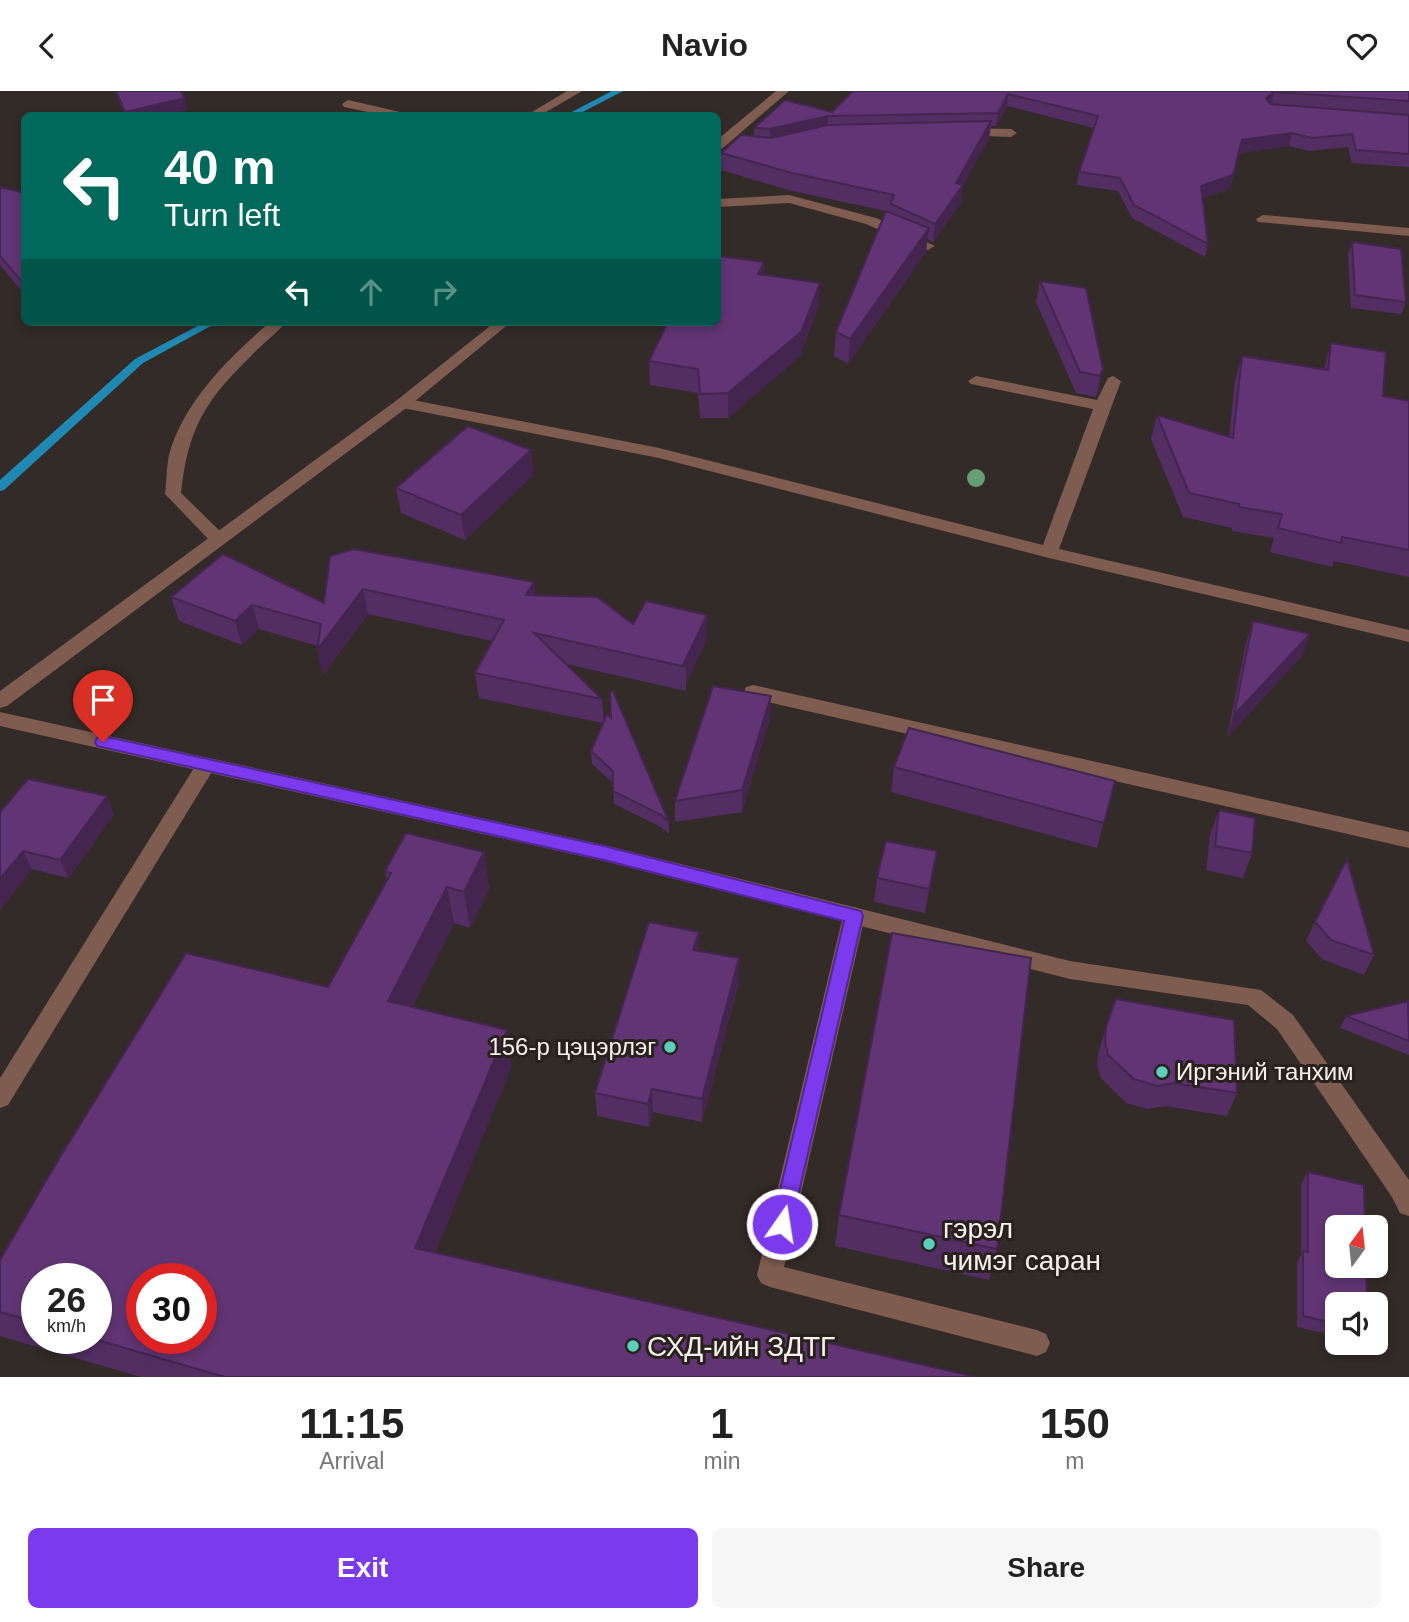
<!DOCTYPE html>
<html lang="en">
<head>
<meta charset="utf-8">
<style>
  body { margin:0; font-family:Helvetica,sans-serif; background:#f6f6f6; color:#222; height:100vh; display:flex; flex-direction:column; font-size:26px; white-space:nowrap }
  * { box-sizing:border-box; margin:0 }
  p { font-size:23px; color:#767676 }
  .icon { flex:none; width:38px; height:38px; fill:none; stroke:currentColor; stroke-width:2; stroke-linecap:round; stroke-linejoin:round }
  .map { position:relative; height:1286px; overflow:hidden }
  .panel { display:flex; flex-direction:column; background:#fff; flex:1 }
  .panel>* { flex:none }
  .guide { position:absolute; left:21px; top:21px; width:700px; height:214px; border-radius:10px; box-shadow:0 4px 10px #0003; background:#00695c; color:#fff; overflow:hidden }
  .needle { width:46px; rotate:15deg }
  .fabs { position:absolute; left:1325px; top:1124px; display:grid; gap:14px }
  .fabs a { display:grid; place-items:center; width:63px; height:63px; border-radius:10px; background:#fff; box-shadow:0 4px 10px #0003; font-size:35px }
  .speed { position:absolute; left:21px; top:1172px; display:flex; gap:14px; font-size:35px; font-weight:700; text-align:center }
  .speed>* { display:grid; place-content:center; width:91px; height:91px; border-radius:50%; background:#fff; box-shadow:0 4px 10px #0003; line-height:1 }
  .speed small { font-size:18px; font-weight:400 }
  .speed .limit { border:10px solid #d22; background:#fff; color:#111 }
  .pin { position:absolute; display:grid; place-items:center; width:60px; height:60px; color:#fff; margin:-72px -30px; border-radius:50% 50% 50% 0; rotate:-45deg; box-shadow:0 0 7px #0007 }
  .pin .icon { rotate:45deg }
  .me { position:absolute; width:77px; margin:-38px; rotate:13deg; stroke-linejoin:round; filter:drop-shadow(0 0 5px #0008) }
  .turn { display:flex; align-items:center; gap:24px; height:147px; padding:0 28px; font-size:32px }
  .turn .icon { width:91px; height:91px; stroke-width:2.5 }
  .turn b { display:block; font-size:49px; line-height:60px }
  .lanes { display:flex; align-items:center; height:66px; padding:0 28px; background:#0003; justify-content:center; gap:35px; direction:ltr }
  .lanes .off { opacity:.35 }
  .eta { display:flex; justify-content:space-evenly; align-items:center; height:119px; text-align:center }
  .eta b { font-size:42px; font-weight:700; line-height:49px }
  .cta { display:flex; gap:14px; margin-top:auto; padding:14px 28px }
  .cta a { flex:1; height:80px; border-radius:10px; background:#7c3aed; color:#fff; font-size:28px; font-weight:700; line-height:80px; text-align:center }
  .cta a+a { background:#f6f6f6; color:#222 }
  header { display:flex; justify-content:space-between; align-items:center; height:91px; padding:0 28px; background:#fff; font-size:32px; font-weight:700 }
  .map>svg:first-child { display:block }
</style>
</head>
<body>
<header><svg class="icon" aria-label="back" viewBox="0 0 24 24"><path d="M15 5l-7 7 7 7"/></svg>Navio<svg class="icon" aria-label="heart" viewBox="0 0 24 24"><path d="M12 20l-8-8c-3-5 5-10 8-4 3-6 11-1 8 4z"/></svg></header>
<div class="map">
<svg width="1409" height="1286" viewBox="0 0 1409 1286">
  <rect width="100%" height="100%" fill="#332b27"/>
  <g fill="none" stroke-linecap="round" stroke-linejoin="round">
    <g fill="#1f89b4" fill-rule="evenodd">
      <polygon points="612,0 623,0 577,24 566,24"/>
      <polygon points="205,231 218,231 143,272 4,399 0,400 0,389 135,268"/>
    </g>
    <g fill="#7e5c4f" fill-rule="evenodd">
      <polygon points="964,37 1011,38 1017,42 1011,46 960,44 958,41"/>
      <polygon points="789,104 876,127 935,155 928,159 923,158 866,133 789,112 718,116 718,108"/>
      <polygon points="206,667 213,669 216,674 213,679 8,1014 0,1017 0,987 199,669"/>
    </g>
    <g fill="#7e5c4f" fill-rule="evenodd">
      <polygon points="567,0 582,0 541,24 527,24"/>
      <polygon points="348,9 400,21 402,24 382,24 344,16 342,13"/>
      <polygon points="1263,124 1409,137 1409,145 1258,131 1256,128"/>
      <path d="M270,231H286C276,243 262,253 251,265C205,310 188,337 181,402L225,445L228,449L219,455L213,453L165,403C167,387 166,370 172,354C190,304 231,265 270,231Z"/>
      <polygon points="976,285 1097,309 1108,287 1113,285 1121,290 1059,458 1409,539 1409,551 1049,467 659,367 403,317 395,312 403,307 659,357 1043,454 1093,318 971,293 968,290"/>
      <polygon points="753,594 1409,741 1409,757 746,606 744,601 746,596"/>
      <polygon points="854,816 862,819 865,825 784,1176 1037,1239 1046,1243 1050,1252 1046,1261 1037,1265 770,1196 761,1192 757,1184 843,825 846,819"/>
    </g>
    <g fill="#7e5c4f" fill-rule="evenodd">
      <polygon points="776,0 789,0 723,57 718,58 718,48"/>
      <polygon points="495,231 511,231 409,315 7,615 0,617 0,600 397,309"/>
      <polygon points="0,621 604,754 1070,870 1261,899 1293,924 1409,1089 1409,1125 1400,1122 1392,1106 1277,938 1248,914 1070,888 604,770 0,635"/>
    </g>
  </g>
  <circle fill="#679d73" cx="976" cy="387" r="9"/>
  <g fill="#532e63" fill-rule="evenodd">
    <polygon points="115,0 180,0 187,19 162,24 125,24"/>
    <polygon points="853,0 1409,0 1409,76 1352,72 1348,56 1309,60 1289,55 1239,62 1230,97 1203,107 1208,153 1205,166 1132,127 1118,100 1077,94 1079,81 1094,37 1007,15 996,35 991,35 989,47 963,94 961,111 933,151 927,148 926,161 848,273 834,265 836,241 886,120 792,100 721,79 721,62 754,45 754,37 832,21"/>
    <polygon points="0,96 24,102 24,203 0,174"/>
    <polygon points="1352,151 1406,211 1401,223 1351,217 1348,164"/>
    <polygon points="764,171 763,184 819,215 800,265 728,327 700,327 698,302 650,294 649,270"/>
    <polygon points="1040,190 1103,278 1099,299 1096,306 1076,302 1036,211"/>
    <polygon points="1331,252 1383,305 1409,310 1409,486 1334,470 1332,476 1270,461 1274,447 1232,440 1232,437 1183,426 1151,348 1157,324 1229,346 1235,289 1242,265 1324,278"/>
    <polygon points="531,359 533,384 465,449 401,422 396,397"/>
    <polygon points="330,465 534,491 535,504 633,533 707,548 686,593 686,600 566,573 602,608 604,630 669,731 669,743 661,736 614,713 613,692 592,673 591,660 603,632 479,607 475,582 492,550 368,523 323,584 317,559 318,555 259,538 242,554 179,530 171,506 324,512"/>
    <polygon points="1253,530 1310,543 1302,565 1227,646 1246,552"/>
    <polygon points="770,627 742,721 675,731 675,710"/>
    <polygon points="894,676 1115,690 1097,757 891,701"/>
    <polygon points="107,705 114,724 68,787 32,778 0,819 0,721"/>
    <polygon points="1219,719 1252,762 1243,787 1206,779 1210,744"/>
    <polygon points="937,760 925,822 874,811 877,787"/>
    <path d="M484,761L489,798L470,837L454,832L412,916L512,974L435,1162L976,1286H141L0,1245V1169L328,896L387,789L385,780ZM37,1188L96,1248H37Z"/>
    <polygon points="1315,831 1374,864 1364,884 1322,868 1306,850"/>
    <polygon points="699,841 699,860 739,891 702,1031 653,1021 649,1036 597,1025 595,1002"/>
    <polygon points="1116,908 1237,1002 1227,1025 1165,1015 1148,1018 1126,1012 1101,987 1097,974 1099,959"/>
    <polygon points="1409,910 1409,964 1340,937 1346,925"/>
    <polygon points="1308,1081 1337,1213 1337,1245 1297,1236 1297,1171 1301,1164 1301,1093"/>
    <polygon points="839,1124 997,1158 989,1189 835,1155"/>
  </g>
  <g fill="#442550">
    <polygon points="1274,1 1271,13 1266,7"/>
    <polygon points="1008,3 1007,15 996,35 998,22"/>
    <polygon points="185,7 187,19 162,24 126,24 125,21"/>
    <polygon points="828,25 827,37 770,51 770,38"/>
    <polygon points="991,30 989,47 963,94 961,111 933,151 935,133 956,92"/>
    <polygon points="1292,42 1289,55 1239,62 1230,97 1198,108 1201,95 1242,49"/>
    <polygon points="929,137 926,161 848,273 850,248"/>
    <polygon points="764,171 763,194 758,183"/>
    <polygon points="820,192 819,215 800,265 728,327 728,302"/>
    <polygon points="1103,278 1099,299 1096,306 1100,285"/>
    <polygon points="531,359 533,384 465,449 461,424"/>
    <polygon points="534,491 536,515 526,504"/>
    <polygon points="363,498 368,523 323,584 317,559"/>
    <polygon points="252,514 259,538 242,554 235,530"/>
    <polygon points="707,524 707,548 686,593 686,576 683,574"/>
    <polygon points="1310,543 1302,565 1227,646 1234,624"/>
    <polygon points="771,605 770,627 742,721 742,699"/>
    <polygon points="107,705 114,724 68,787 60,769"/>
    <polygon points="23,760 32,778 0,819 0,788"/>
    <polygon points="937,760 933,784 925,822 929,798"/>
    <polygon points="484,761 489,798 470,837 464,801"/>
    <polygon points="447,796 454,832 397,945 388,910"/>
    <polygon points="699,841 699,865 693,859"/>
    <polygon points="739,867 739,891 702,1031 702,1008"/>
    <polygon points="507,939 512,974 424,1189 415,1157"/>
    <polygon points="652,998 653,1021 649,1036 648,1013"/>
  </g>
  <g fill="#613573" stroke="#442550" stroke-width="2" fill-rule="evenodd">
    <polygon points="116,0 180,0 185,7 125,21"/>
    <polygon points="853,0 1409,0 1409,10 1274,1 1266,7 1270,13 1409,24 1409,63 1356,59 1352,43 1312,47 1292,42 1242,49 1233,84 1201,95 1208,153 1134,114 1120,87 1079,81 1098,25 1008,3 998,22 828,25 770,38 754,37 785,9 832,21"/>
    <polygon points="991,30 956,92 963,94 935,133 891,113 894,104 792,82 721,62 741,44 771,47 828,34"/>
    <polygon points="0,96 24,102 24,193 0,165"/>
    <polygon points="886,120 929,137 850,248 836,241"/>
    <polygon points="1352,151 1401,158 1406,211 1355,204"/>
    <polygon points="718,165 764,171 758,183 820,192 801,241 728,302 700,303 698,278 649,270 668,231 718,231"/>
    <polygon points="1040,190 1086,197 1103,278 1100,285 1080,281"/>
    <polygon points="1331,252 1386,261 1383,305 1409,310 1409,459 1342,446 1341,452 1278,437 1282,423 1239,416 1239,413 1189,402 1157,324 1233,347 1242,265 1328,279"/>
    <polygon points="468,335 531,359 461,424 396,397"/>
    <polygon points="354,458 534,491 526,504 597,506 633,533 646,510 707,524 683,574 686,576 534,542 602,608 475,582 504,529 363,498 317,559 321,533 252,514 235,530 171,506 223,463 324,512 330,465"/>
    <polygon points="1253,530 1310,543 1234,624"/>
    <polygon points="713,595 771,605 742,699 675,710"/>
    <polygon points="613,600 669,731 661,724 613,700 613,680 591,660 607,623 611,627 610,601"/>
    <polygon points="909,637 1115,690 1104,732 894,676"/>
    <polygon points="28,688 107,705 60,769 23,760 0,788 0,721"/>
    <polygon points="1219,719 1255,727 1252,762 1215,755"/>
    <path d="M406,742L484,761L464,801L447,796L388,910L507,939L415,1157L976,1286H225L94,1248H96V1188H37V1231L0,1221V1169L57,1071L186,862L328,896L391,782L385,780ZM142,1188H201V1248H142Z"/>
    <polygon points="886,750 937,760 929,798 877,787"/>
    <polygon points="1347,768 1374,864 1331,849 1315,831"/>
    <polygon points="649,831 699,841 693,859 739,867 702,1008 652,998 648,1013 595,1002"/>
    <polygon points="892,842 1031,867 997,1158 839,1124"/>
    <polygon points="1116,908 1234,929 1237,1002 1174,992 1157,995 1134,988 1108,964 1105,951 1106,936"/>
    <polygon points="1408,910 1409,950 1346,925"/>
    <polygon points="1308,1081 1364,1094 1365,1136 1337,1136 1337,1174 1366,1174 1367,1213 1337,1213 1337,1233 1303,1225 1303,1160 1308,1161"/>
  </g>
  <polygon fill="#7c3aed" stroke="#51269a" stroke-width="2" points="103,645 604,755 861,820 863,825 790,1140 782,1143 775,1140 772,1133 844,830 604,769 97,655 95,651 97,647"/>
  <g fill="#5bcebc" stroke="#29211d" stroke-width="2.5">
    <circle cx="670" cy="956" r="7"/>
    <circle cx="1162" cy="981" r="7"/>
    <circle cx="929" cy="1153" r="7"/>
    <circle cx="633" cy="1255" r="7"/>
  </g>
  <g text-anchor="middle" stroke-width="6" stroke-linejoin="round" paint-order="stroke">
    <g font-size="24" fill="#f7f1ee" stroke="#29211d" text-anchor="end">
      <text x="656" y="964">156-р цэцэрлэг</text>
      <text x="1176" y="989" text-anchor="start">Иргэний танхим</text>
    </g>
    <g font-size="28" fill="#f7f1ee" stroke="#29211d" text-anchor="start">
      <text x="943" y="1147">гэрэл<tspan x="943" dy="32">чимэг саран</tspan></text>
      <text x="647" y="1265">СХД-ийн ЗДТГ</text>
    </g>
  </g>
</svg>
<div class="fabs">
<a><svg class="needle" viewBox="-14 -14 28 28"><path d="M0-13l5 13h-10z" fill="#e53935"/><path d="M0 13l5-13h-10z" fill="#767676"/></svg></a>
<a><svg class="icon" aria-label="sound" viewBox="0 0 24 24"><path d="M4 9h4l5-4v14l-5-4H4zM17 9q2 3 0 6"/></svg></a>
</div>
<div class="speed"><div>26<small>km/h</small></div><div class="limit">30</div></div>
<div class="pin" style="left:103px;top:651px;background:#d93025"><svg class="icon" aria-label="arrive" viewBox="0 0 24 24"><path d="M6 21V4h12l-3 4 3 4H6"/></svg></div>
<svg class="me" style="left:782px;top:1133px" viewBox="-20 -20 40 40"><circle r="17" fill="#7c3aed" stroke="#fff" stroke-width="3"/><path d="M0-11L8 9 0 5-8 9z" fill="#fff"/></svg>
<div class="guide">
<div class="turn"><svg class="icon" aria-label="left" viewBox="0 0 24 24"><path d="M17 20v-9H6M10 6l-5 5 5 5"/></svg><div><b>40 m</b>Turn left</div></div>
<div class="lanes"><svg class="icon" aria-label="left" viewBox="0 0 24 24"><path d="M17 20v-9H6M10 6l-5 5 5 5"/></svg><svg class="icon off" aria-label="ahead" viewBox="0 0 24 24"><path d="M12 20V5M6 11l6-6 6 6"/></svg><svg class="icon off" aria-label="right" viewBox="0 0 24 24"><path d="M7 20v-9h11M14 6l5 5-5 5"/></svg></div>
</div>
</div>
<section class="panel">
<div class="eta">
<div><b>11:15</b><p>Arrival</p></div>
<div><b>1</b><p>min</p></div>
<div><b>150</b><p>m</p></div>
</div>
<div class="cta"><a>Exit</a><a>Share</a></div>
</section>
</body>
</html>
